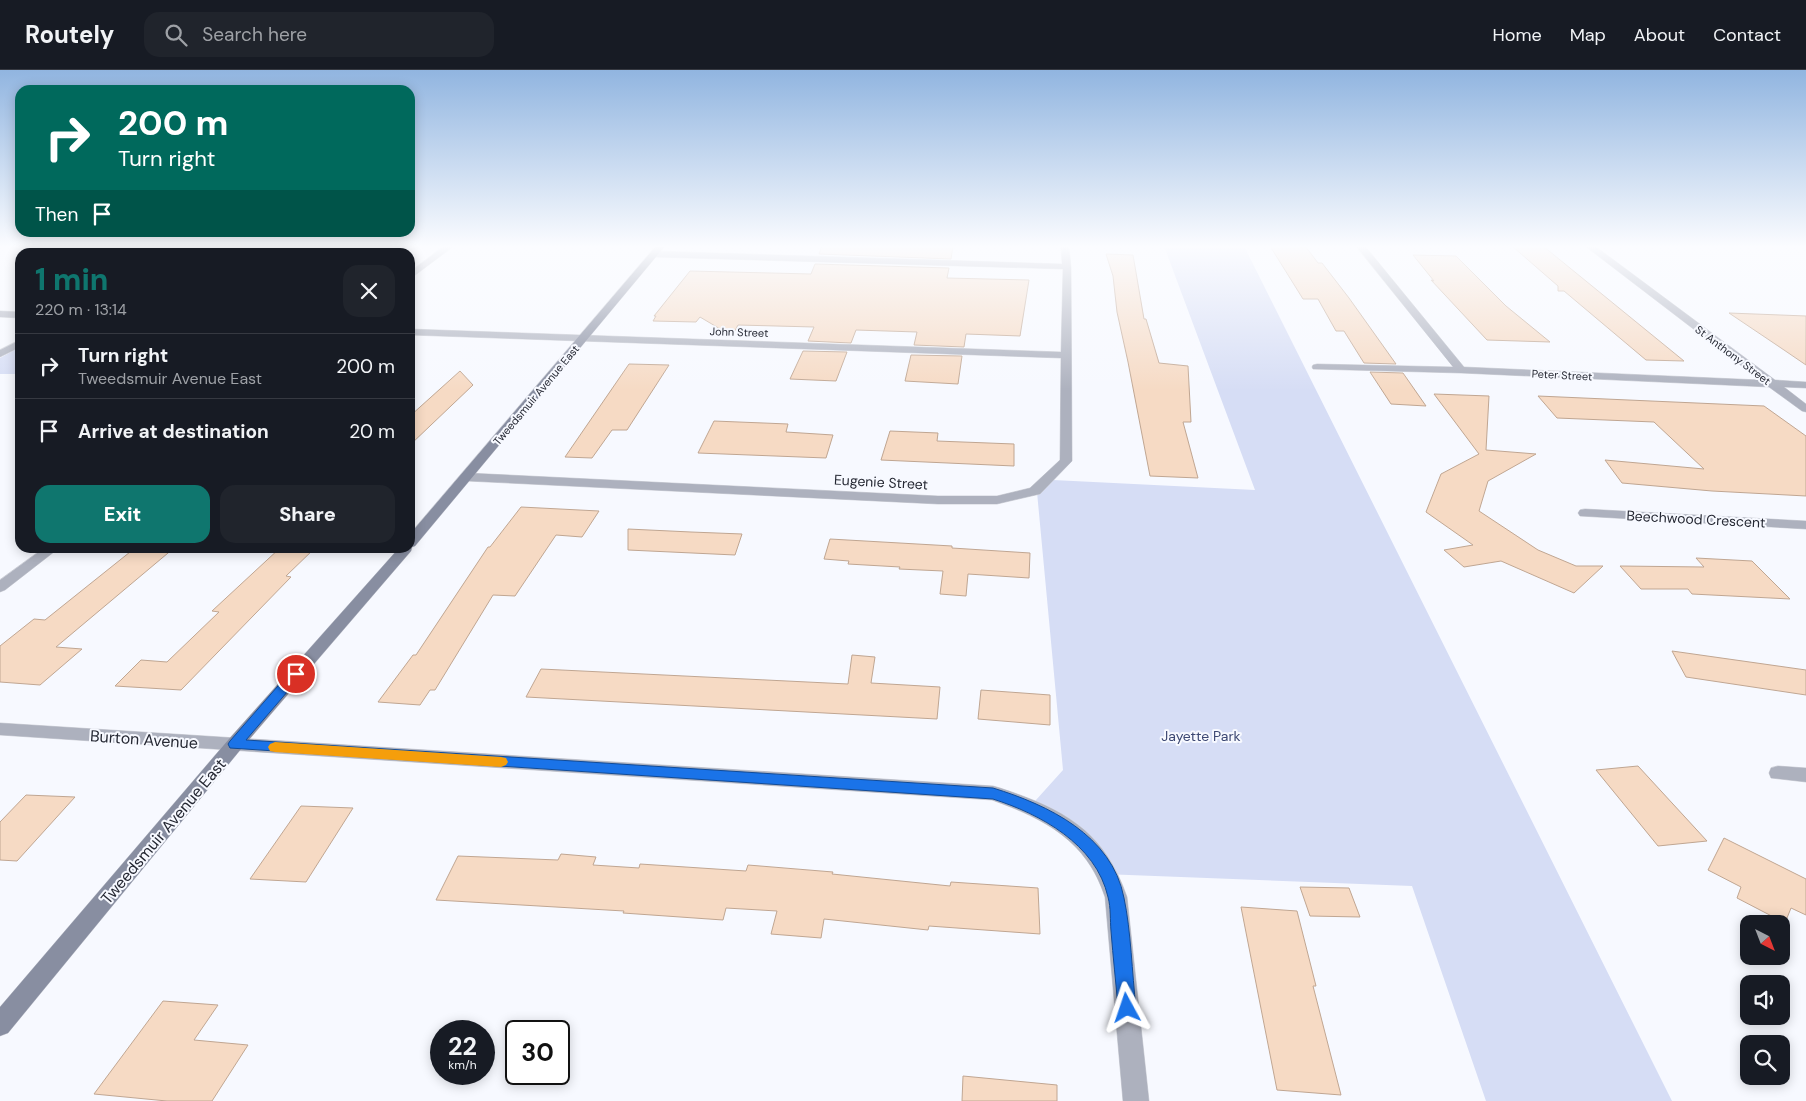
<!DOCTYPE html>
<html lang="en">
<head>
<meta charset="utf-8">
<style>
  body { margin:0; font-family:"DM Sans",sans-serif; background:#20242c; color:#f1f3f6; height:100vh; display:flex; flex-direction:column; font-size:19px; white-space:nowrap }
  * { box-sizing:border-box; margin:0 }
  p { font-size:16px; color:#9ea1a6 }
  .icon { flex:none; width:28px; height:28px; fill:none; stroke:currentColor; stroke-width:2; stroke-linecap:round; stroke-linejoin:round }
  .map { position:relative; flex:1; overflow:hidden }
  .side { position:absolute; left:15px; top:178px; width:400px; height:305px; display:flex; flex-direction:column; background:#171b24; border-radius:15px; box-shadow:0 2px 12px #0003 }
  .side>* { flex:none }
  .hud { position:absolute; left:15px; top:15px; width:400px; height:152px; border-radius:15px; box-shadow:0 2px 12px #0003; background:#00695c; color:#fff; overflow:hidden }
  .needle { width:32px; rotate:138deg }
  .fabs { position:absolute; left:1740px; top:845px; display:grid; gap:10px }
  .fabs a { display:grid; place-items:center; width:50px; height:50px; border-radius:10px; background:#171b24; box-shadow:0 2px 12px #0003; font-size:25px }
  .speed { position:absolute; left:430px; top:950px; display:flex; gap:10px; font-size:25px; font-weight:700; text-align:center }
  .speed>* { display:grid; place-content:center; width:65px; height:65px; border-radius:50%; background:#171b24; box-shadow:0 2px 12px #0003; line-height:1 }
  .speed small { font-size:12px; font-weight:400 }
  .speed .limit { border:2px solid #111; border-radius:8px; background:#fff; color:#111 }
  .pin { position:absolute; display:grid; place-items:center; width:42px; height:42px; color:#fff; margin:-21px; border:2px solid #fff; border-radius:50%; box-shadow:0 1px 5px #0007 }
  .me { position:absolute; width:55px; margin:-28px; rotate:355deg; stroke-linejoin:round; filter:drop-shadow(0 0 4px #0008) }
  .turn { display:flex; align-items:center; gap:18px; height:105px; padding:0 20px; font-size:22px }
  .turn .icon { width:65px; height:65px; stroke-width:2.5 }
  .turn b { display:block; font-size:35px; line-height:42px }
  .then { display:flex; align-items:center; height:48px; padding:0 20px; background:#0003; gap:10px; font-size:19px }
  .round { display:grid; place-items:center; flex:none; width:52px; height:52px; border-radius:15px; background:#20242c }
  .summary { display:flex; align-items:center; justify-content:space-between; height:85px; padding:0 20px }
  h1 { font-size:30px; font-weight:800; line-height:38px; color:#0f766e }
  .button { display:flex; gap:10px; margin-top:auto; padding:10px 20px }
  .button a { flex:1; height:58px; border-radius:15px; background:#0f766e; color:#fff; font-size:20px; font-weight:800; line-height:58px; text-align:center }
  .button a+a { background:#20242c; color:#f1f3f6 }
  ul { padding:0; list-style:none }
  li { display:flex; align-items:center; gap:15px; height:65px; padding:0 20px; border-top:1px solid #363941 }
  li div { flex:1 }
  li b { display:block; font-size:19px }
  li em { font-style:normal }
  header { display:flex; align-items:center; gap:30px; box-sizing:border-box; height:70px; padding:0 25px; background:#171b24; border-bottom:1px solid #363941 }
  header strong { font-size:24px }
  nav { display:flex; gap:28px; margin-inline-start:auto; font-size:18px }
  .search { width:350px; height:45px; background:#20242c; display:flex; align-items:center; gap:12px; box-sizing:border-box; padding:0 18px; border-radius:15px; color:#9ea1a6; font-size:19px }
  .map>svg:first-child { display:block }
</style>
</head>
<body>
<header>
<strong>Routely</strong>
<div class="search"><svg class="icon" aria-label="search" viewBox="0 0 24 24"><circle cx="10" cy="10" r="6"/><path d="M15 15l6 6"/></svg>Search here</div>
<nav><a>Home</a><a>Map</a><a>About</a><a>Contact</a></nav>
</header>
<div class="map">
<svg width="1806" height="1031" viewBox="0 0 1806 1031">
  <rect width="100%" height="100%" fill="#f7f9ff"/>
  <g fill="#d6ddf5">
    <polygon points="1164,176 1244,176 1672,1031 1486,1031 1412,816 1103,804 1069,761 1027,740 1063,700 1037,422 1053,410 1255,420"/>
    <polygon points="20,277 20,304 0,304 0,288"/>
  </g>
  <g fill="#f6dac4" stroke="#c0a692">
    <polygon points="822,176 953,176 951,189 819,184"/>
    <polygon points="1270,176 1306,177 1318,193 1322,193 1349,228 1396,294 1364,293 1344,261 1336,261 1318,229 1303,229"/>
    <polygon points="1512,176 1543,176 1684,291 1646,290 1564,221 1558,221 1558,216"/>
    <polygon points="1106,184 1133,185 1144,249 1146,249 1159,293 1188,296 1191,352 1183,352 1198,408 1150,406 1128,292 1117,242 1113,206"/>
    <polygon points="1413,185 1456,186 1506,236 1550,272 1487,270 1431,210 1434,211"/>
    <polygon points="815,194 949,198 947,208 1029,210 1020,266 966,264 964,277 914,275 917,262 856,260 851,273 808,271 814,257 738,255 732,266 700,247 696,252 653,251 656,246 654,246 690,201 811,204"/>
    <polygon points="1729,243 1806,246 1806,295 1784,280"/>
    <polygon points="803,281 847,282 836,311 790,309"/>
    <polygon points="911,285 962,286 958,314 905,311"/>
    <polygon points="629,294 669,295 627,360 612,360 592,388 565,387"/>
    <polygon points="460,301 473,315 410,375 410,346"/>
    <polygon points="1370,302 1403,303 1426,336 1391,334"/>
    <polygon points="1434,324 1489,326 1486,380 1536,384 1488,411 1479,441 1538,480 1576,496 1603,496 1574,523 1501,491 1464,497 1444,480 1473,475 1426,442 1441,404 1479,384"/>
    <polygon points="1538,326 1764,336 1806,366 1806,426 1712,421 1622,413 1605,390 1704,399 1654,352 1557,348"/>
    <polygon points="714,351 788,354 786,362 833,365 826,388 698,383"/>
    <polygon points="890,361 938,363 937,371 1014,374 1014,396 881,390"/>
    <polygon points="521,437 599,441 582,467 556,465 515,526 493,525 435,620 430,620 420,635 378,632 413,585 416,585 488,477 490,477"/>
    <polygon points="628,459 691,462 742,464 735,485 628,480"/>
    <polygon points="830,469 952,476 952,478 1030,483 1029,508 968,504 966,526 940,524 943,501 899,499 900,497 848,494 849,491 824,489"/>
    <polygon points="135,478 174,478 56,577 82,579 40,615 0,612 0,576 34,549 45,550"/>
    <polygon points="280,478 315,478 286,506 291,507 181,620 115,616 141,590 167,592 219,542 212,541"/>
    <polygon points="1696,488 1752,491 1790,529 1692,524 1688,519 1641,519 1620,496 1704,497"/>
    <polygon points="1672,581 1806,600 1806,625 1686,607"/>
    <polygon points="852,585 875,587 871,613 940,617 937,649 526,627 541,599 848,614"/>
    <polygon points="981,620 1050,625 1050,655 978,649"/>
    <polygon points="1638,696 1707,771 1658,776 1596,700"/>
    <polygon points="26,725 75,727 17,791 0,790 0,752"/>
    <polygon points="301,736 353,738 306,812 250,809"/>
    <polygon points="1724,768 1806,809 1806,845 1791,838 1785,853 1737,828 1741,817 1708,800"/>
    <polygon points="561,784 596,787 593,795 639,798 640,794 746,801 748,795 833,802 832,804 950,816 951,812 1038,818 1040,864 929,856 928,860 824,849 821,868 771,864 777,841 726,838 723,850 623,843 624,841 436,830 458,786 558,790"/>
    <polygon points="1300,817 1349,818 1360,847 1310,846"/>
    <polygon points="1241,837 1297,841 1316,916 1313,916 1341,1025 1277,1020"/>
    <polygon points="163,931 218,935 194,970 248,975 212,1031 167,1031 94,1024"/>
    <polygon points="963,1006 1057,1015 1057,1031 962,1031"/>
  </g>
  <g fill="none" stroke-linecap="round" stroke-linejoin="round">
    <defs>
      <g id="street">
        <polygon points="444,176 454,176 410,209 410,202"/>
        <polygon points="1061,176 1069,176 1071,197 1072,391 1040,424 997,434 938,434 467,411 461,407 467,403 938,426 997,426 1030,418 1060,390 1061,288 410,265 410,259 1061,282 1063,199 654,187 650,184 654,181 1062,194"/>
        <polygon points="1356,176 1365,176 1464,297 1760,310 1585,176 1595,176 1775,310 1806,312 1806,318 1784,317 1806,334 1806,342 1802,341 1769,317 1461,303 1313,299 1312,297 1313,295 1317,294 1453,297"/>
        <polygon points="0,241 20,242 20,248 0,247"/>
        <polygon points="20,270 20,277 0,287 0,280"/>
        <polygon points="1585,439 1806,451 1806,459 1580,446 1578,443 1580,440"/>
        <polygon points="44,478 59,478 5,520 0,522 0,510"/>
        <path d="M0,653L993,716L1000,718C1063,739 1104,760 1127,827L1149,1031H1123L1105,827C1087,771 1045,749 992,730L0,665Z"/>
        <polygon points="1778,696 1806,698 1806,712 1771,708 1769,703 1771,698"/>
      </g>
      <polygon id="secondary" points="656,176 665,176 415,476 412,477 411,481 241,679 8,963 0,966 0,937 229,669 399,478 410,478 410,464"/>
    </defs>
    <use href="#street" stroke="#d1d3da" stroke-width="1"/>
    <use href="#secondary" stroke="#d1d3da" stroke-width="1"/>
    <use href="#street" fill="#adb1be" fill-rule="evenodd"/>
    <use href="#secondary" fill="#888ea1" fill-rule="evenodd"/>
  </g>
  <linearGradient id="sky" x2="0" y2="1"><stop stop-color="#91b5e0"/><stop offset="0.55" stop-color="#fbfcff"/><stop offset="1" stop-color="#fbfcff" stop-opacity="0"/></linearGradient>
  <rect width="1806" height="321" fill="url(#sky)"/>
  <path fill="#1a73e8" stroke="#114b97" d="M296,600L300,601L302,604L300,607L246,670L993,718C1048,735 1112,765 1124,828C1131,861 1132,903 1136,938L1133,944L1127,946L1121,944L1118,938C1116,913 1113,887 1111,861C1110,850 1111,838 1108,827C1096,774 1040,744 993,729L230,678L228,674L230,671L291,601Z"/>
  <polygon fill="#f59e0b" points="275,672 501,687 506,688 508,692 506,695 501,697 275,682 270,681 268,677 270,674"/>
  <g text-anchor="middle" stroke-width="4" stroke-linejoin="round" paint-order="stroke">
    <g font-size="11" fill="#252833" stroke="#f7f9ff">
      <text transform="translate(739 262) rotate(2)" y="4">John Street</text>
      <text transform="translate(1733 285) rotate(37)" y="4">St Anthony Street</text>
      <text transform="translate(1562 305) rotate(3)" y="4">Peter Street</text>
      <text transform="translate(536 325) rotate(-50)" y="4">Tweedsmuir Avenue East</text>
    </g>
    <g font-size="14" fill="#252833" stroke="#f7f9ff">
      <text transform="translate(881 412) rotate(3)" y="5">Eugenie Street</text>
      <text transform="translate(1696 449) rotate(3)" y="5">Beechwood Crescent</text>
    </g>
    <g font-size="14" fill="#3d4873" stroke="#f7f9ff">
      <text x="1201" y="671">Jayette Park</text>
    </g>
    <g font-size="16" fill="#252833" stroke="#f7f9ff">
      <text transform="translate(144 669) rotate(4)" y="6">Burton Avenue</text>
      <text transform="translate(163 761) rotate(-50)" y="6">Tweedsmuir Avenue East</text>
    </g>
  </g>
</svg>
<div class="fabs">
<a><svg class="needle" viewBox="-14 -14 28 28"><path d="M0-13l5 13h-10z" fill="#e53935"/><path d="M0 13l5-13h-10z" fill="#9ea1a6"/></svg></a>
<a><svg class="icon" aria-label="sound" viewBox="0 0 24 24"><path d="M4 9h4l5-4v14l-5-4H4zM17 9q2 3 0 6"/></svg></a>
<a><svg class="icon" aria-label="search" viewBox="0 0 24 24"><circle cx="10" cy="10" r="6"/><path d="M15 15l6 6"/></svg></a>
</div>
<div class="speed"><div>22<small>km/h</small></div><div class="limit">30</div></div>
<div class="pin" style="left:296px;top:604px;background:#d93025"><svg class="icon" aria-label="arrive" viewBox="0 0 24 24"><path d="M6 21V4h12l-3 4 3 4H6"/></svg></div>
<svg class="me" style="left:1127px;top:938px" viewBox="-20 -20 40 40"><path d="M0-17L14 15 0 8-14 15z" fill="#1a73e8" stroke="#fff" stroke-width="4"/></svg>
<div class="hud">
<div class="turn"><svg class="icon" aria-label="right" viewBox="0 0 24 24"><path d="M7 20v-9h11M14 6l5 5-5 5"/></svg><div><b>200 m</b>Turn right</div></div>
<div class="then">Then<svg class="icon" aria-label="arrive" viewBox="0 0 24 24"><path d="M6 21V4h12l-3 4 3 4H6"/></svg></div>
</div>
<section class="side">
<div class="summary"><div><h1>1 min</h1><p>220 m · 13:14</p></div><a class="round"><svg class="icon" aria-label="close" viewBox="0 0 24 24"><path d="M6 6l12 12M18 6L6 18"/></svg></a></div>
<ul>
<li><svg class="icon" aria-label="right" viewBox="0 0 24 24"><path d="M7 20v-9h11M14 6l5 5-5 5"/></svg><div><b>Turn right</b><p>Tweedsmuir Avenue East</p></div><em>200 m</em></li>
<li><svg class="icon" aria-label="arrive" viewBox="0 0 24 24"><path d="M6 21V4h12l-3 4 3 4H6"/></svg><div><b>Arrive at destination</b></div><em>20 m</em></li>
</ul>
<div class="button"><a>Exit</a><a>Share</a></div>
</section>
</div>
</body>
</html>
